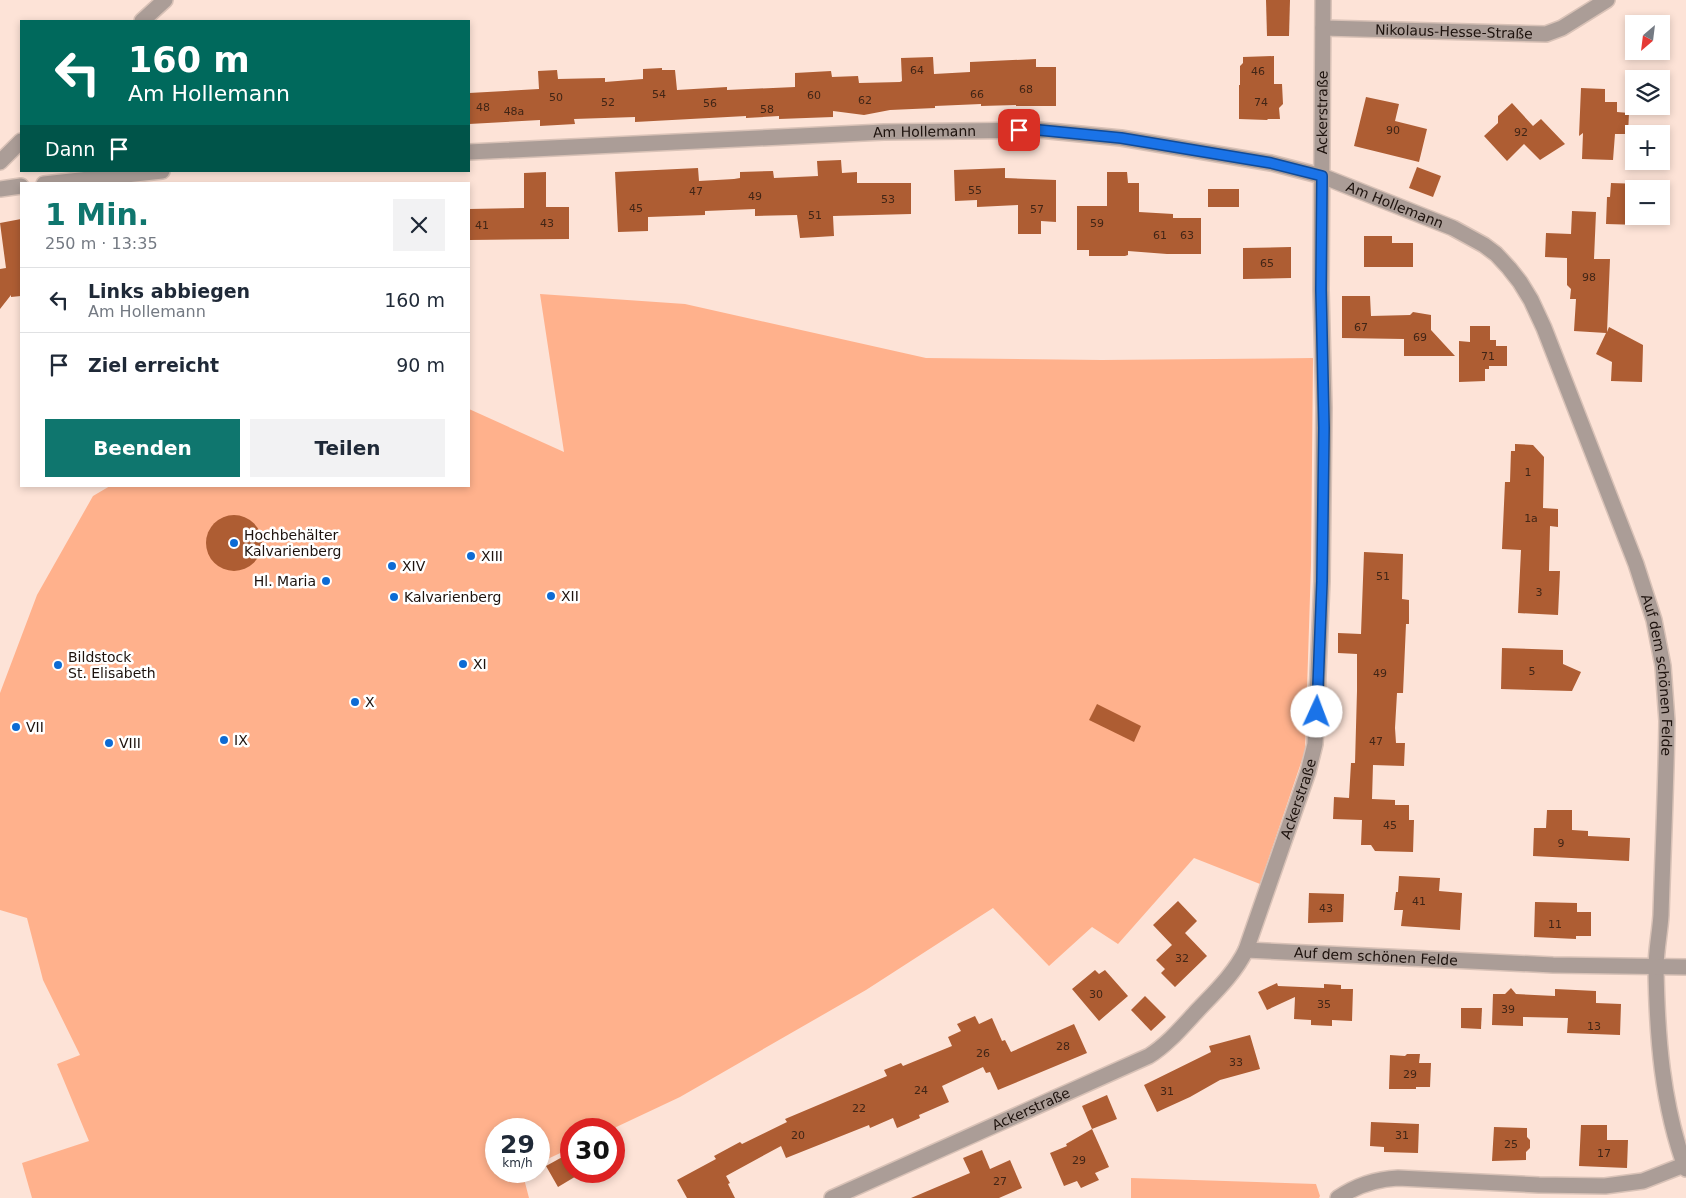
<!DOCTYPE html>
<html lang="de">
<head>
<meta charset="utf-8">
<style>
  body { margin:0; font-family:"DejaVu Sans",sans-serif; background:#f2f2f3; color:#1f2937; height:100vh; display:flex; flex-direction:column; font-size:19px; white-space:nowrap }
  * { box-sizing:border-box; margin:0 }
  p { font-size:16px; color:#747a83 }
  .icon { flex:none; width:28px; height:28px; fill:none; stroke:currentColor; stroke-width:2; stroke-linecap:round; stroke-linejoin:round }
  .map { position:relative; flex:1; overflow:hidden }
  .side { position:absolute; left:20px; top:182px; width:450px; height:305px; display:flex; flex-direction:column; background:#fff; border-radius:0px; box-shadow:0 2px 8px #0003 }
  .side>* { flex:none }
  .hud { position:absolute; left:20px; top:20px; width:450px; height:152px; border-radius:0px; box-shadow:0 2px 8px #0003; background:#00695c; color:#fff; overflow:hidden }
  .needle { width:32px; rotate:208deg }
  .tools { position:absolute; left:1625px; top:15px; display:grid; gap:10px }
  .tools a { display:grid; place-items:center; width:45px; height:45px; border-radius:0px; background:#fff; box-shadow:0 2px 8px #0003; font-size:25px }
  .speed { position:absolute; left:485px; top:1118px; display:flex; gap:10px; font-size:25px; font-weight:700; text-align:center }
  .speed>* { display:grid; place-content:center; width:65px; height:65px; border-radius:50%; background:#fff; box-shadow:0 2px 8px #0003; line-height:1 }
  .speed small { font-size:12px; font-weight:400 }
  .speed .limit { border:8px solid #d22; background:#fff; color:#111 }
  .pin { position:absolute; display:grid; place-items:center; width:42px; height:42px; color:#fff; margin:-21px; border-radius:10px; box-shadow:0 2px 8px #0006 }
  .me { position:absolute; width:55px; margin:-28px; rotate:2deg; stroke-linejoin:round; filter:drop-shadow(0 0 4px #0008) }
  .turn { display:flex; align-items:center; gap:18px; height:105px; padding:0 25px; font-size:22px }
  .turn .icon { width:65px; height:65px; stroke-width:2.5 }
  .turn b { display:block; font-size:35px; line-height:42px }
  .then { display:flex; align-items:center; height:48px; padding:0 25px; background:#0003; gap:10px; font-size:19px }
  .round { display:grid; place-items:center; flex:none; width:52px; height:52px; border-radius:0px; background:#f2f2f3 }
  .headline { display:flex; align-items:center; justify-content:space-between; height:85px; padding:0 25px }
  h1 { font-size:30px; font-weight:700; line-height:38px; color:#0f766e }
  .action { display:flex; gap:10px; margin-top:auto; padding:10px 25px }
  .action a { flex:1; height:58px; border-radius:0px; background:#0f766e; color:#fff; font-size:20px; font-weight:700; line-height:58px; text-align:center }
  .action a+a { background:#f2f2f3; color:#1f2937 }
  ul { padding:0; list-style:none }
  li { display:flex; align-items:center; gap:15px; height:65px; padding:0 25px; border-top:1px solid #e0e1e3 }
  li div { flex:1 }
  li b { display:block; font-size:19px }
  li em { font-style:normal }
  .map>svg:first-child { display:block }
</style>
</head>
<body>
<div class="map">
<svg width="1686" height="1198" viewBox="0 0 1686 1198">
  <rect width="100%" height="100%" fill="#fde3d7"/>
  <g fill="#ffb18c">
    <polygon points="540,294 685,304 926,358 1102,360 1313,358 1311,565 1305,751 1260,884 1194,858 1118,944 1092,927 1049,966 993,908 866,990 680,1097 612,1129 571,1129 571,1148 539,1163 539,1129 496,1129 496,1171 522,1171 529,1198 32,1198 22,1163 89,1141 57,1064 80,1055 43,980 27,918 0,910 0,693 37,595 93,496 110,486 469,486 469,409 564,452"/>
    <polygon points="1131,1178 1316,1184 1320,1196 1319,1198 1131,1198"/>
  </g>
  <g fill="#ae5d33">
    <polygon points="1266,0 1290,0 1289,36 1267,36"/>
    <polygon points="1274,56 1274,84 1282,84 1283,104 1279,108 1280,119 1268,119 1267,120 1239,119 1239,85 1240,85 1240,66 1243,63 1243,57"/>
    <polygon points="933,57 934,74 970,72 970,62 1036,59 1036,67 1056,67 1056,106 1016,106 1016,105 981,106 981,104 935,106 935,108 890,110 864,115 833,111 833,117 779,119 779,116 746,118 746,116 635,122 635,117 574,119 575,124 540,126 540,120 469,124 469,93 539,89 538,71 557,70 558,79 605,78 605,82 643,79 643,69 662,68 662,70 675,70 677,90 727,87 727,90 795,87 795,73 831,71 832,77 858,76 859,83 900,82 902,81 901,58"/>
    <polygon points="1581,88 1605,89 1605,102 1617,102 1617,112 1629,113 1628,134 1615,134 1613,160 1582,159 1583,133 1579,136"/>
    <polygon points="1366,97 1399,104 1395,121 1427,129 1419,162 1354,146"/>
    <polygon points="1512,103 1533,126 1541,119 1565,144 1540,160 1524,144 1507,161 1484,136 1498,123 1498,116"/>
    <polygon points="841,160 842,173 857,172 857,183 911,183 911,214 833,216 834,236 818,237 800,238 797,215 755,216 755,209 705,211 705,215 648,217 648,231 618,232 615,172 698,168 699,181 734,179 740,178 740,172 773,171 774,178 818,176 817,161"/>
    <polygon points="1417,167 1441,176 1433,197 1409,188"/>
    <polygon points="1005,168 1005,178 1056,180 1056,222 1041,221 1041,234 1018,234 1018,205 977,207 977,200 955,201 954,170"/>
    <polygon points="546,172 546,207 569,207 569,239 469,240 469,209 524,208 524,173"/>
    <polygon points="1107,172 1127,172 1128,183 1139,183 1139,212 1173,214 1173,218 1201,218 1201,254 1167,254 1128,251 1128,255 1125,256 1089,256 1089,250 1077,250 1077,206 1107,206"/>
    <polygon points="1611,183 1641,184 1641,189 1634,189 1634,216 1640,216 1640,225 1606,224 1607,197 1610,197"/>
    <rect x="1208" y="189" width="31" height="18"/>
    <polygon points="1572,211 1596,212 1594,259 1610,259 1607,332 1609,327 1643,345 1642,382 1611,381 1612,362 1596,354 1606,333 1574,331 1576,299 1570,299 1571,289 1567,285 1567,258 1545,257 1546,233 1571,234"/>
    <polygon points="21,219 21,296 11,297 11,295 0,309 0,269 6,268 0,223"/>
    <polygon points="1364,236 1392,236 1392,243 1413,243 1413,267 1364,267"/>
    <polygon points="1291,247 1291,278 1243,279 1243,248"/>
    <polygon points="1342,296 1370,296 1371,316 1410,315 1413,312 1431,315 1431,330 1455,356 1404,356 1404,339 1342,338"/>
    <polygon points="1470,326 1490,326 1490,340 1496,340 1496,346 1507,346 1507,366 1489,366 1489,369 1485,369 1485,381 1459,382 1459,341 1470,342"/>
    <polygon points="1515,444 1533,445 1544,457 1543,508 1558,509 1558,527 1550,526 1549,571 1560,571 1558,615 1518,613 1521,550 1502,549 1505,482 1510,482 1511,451 1515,451"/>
    <circle cx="234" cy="543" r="28"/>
    <polygon points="1364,552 1403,554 1402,599 1409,600 1409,624 1406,624 1403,693 1397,693 1395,728 1396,743 1405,743 1404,766 1373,765 1372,799 1395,800 1395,805 1409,805 1409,820 1414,820 1413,852 1375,851 1371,845 1361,845 1362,820 1333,819 1334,797 1349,798 1351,763 1355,763 1357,691 1357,654 1338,653 1338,633 1361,634"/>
    <polygon points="1502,648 1563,650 1563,664 1581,672 1572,691 1501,689"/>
    <polygon points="1097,704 1141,726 1134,742 1089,720"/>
    <polygon points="1547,810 1572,810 1572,830 1588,831 1588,836 1630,838 1629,861 1533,856 1534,828 1546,828"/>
    <polygon points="1399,876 1440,878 1439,891 1462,893 1460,930 1401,926 1403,910 1394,910 1396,892 1398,892"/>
    <polygon points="1309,893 1344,894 1343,922 1308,923"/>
    <polygon points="1178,901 1197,921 1185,933 1207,956 1175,987 1161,973 1165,969 1156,960 1172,945 1153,925"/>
    <polygon points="1535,902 1577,903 1577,912 1591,912 1591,936 1576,936 1576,939 1534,937"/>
    <polygon points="1095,970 1099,974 1105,970 1128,996 1099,1021 1072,989"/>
    <polygon points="1277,983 1278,986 1324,988 1324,984 1341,985 1341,989 1353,989 1352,1021 1332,1020 1332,1026 1311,1025 1311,1020 1294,1019 1295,997 1267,1010 1258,992"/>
    <polygon points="1511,988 1516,994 1555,996 1555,989 1596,991 1596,1003 1621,1004 1620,1035 1567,1033 1568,1018 1523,1017 1523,1026 1492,1025 1493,994 1505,994"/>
    <polygon points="1145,996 1166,1017 1151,1031 1131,1010"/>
    <polygon points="1461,1008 1482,1008 1481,1029 1461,1028"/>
    <polygon points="975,1016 979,1024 992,1018 1002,1041 1005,1040 1011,1052 1074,1024 1087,1053 998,1090 990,1072 986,1073 983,1067 942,1086 949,1102 919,1115 920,1118 897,1128 893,1118 870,1128 869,1125 786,1158 781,1146 726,1176 730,1183 728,1184 735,1198 687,1198 677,1180 716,1159 714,1156 740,1142 742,1144 787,1122 785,1119 887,1076 884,1070 901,1063 903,1066 952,1046 948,1037 961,1031 957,1024"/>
    <polygon points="1250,1035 1260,1069 1220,1080 1190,1097 1157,1112 1144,1085 1211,1052 1209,1046"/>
    <polygon points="1407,1054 1420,1054 1419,1063 1431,1063 1430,1087 1416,1087 1416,1089 1389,1089 1390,1055 1405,1056"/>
    <polygon points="1107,1095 1117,1119 1092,1129 1082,1106"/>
    <polygon points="1371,1122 1419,1124 1418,1153 1384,1152 1384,1147 1370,1146"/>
    <polygon points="1581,1125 1607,1125 1607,1140 1628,1140 1627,1168 1579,1166"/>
    <polygon points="1494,1127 1527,1128 1527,1137 1530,1140 1530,1148 1526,1152 1526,1160 1492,1161"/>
    <polygon points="1092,1129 1109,1167 1095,1173 1099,1180 1081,1188 1077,1181 1064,1186 1050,1153 1067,1146 1066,1144"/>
    <polygon points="982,1150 990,1169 1010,1160 1022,1188 999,1198 911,1198 970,1173 963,1158"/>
    <polygon points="566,1155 571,1165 571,1171 575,1171 578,1175 558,1187 546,1166"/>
  </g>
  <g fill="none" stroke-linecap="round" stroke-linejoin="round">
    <defs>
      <g id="minor">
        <polyline points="142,21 165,0"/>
        <path id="s1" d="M1323,28L1546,34L1562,28L1607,0"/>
        <path id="s2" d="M469,152L884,132L1039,130L1121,138L1271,163L1322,176L1453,228L1484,245L1496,254L1509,268L1520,282L1531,300L1544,328L1636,564L1654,620L1663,666L1667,721C1666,785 1663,850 1661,915C1660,932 1656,950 1656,968C1657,1036 1662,1105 1686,1169"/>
        <polyline points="0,162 21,141"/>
        <polyline points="44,184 162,171"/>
        <polyline points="0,189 21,186"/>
        <path id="s3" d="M1246,950L1553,965L1686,967"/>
        <path id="s4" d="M832,1198L1149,1056C1168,1044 1182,1027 1197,1011C1215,992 1235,973 1246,950L1308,772L1315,744L1322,581L1324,408L1321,290L1323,0"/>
        <path d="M1338,1198C1357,1185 1376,1179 1398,1178L1539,1185L1605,1186L1643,1181L1684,1165"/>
      </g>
    </defs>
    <use href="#minor" stroke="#d9c2b7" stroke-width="18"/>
    <use href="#minor" stroke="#ab9d97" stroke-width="15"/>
  </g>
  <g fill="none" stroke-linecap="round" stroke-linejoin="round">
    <defs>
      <polyline id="route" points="1019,130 1039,130 1121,138 1271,163 1322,176 1321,290 1324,428 1322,581 1317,712"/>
    </defs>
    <use href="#route" stroke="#114b97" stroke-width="12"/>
    <use href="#route" stroke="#1a73e8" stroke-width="9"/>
  </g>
  <g fill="#0d6bd4" stroke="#fff" stroke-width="2">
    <circle cx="234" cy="543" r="5"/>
    <circle cx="471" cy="556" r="5"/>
    <circle cx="392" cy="566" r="5"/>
    <circle cx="326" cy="581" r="5"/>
    <circle cx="551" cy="596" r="5"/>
    <circle cx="394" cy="597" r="5"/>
    <circle cx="463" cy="664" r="5"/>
    <circle cx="58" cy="665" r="5"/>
    <circle cx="355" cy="702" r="5"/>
    <circle cx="16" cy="727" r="5"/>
    <circle cx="224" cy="740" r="5"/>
    <circle cx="109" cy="743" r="5"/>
  </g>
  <g text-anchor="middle" stroke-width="5" stroke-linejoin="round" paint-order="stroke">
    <g font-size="11" fill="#412516">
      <text x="917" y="74">64</text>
      <text x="1258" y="75">46</text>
      <text x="1026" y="93">68</text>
      <text x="659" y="98">54</text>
      <text x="977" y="98">66</text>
      <text x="814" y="99">60</text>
      <text x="556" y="101">50</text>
      <text x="865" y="104">62</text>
      <text x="608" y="106">52</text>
      <text x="1261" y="106">74</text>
      <text x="710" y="107">56</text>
      <text x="483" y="111">48</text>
      <text x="767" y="113">58</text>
      <text x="514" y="115">48a</text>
      <text x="1393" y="134">90</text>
      <text x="1521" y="136">92</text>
      <text x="975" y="194">55</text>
      <text x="696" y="195">47</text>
      <text x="755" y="200">49</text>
      <text x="888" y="203">53</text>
      <text x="636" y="212">45</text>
      <text x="1037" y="213">57</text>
      <text x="815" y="219">51</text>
      <text x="547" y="227">43</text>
      <text x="1097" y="227">59</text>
      <text x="482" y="229">41</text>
      <text x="1160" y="239">61</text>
      <text x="1187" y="239">63</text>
      <text x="1267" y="267">65</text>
      <text x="1589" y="281">98</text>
      <text x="1361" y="331">67</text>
      <text x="1420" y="341">69</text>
      <text x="1488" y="360">71</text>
      <text x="1528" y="476">1</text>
      <text x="1531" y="522">1a</text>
      <text x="1383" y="580">51</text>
      <text x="1539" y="596">3</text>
      <text x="1532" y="675">5</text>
      <text x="1380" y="677">49</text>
      <text x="1376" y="745">47</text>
      <text x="1390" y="829">45</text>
      <text x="1561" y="847">9</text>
      <text x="1419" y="905">41</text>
      <text x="1326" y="912">43</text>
      <text x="1555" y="928">11</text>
      <text x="1182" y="962">32</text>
      <text x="1096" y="998">30</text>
      <text x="1324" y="1008">35</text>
      <text x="1508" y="1013">39</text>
      <text x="1594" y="1030">13</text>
      <text x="1063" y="1050">28</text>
      <text x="983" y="1057">26</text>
      <text x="1236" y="1066">33</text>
      <text x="1410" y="1078">29</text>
      <text x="921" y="1094">24</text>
      <text x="1167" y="1095">31</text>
      <text x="859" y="1112">22</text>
      <text x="798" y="1139">20</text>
      <text x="1402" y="1139">31</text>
      <text x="1511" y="1148">25</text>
      <text x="1604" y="1157">17</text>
      <text x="1079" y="1164">29</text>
      <text x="1000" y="1185">27</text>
    </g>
    <g font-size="14" fill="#1d120d" stroke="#fff">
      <text dy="5" stroke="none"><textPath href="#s1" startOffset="131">Nikolaus-Hesse-Straße</textPath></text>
      <text dy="5" stroke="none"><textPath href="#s4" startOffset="1341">Ackerstraße</textPath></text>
      <text dy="5" stroke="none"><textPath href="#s2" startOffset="456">Am Hollemann</textPath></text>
      <text dy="5" stroke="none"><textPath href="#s2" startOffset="936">Am Hollemann</textPath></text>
      <text dy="5" stroke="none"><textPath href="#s2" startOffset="1505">Auf dem schönen Felde</textPath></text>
      <text dy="5" stroke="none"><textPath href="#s4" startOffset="652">Ackerstraße</textPath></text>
      <text dy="5" stroke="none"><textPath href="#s3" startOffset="130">Auf dem schönen Felde</textPath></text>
      <text dy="5" stroke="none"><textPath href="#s4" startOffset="218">Ackerstraße</textPath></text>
    </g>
    <g font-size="14" fill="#1d120d" stroke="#fff" text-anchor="start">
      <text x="244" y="540">Hochbehälter<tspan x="244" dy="16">Kalvarienberg</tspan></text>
      <text x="481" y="561">XIII</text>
      <text x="402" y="571">XIV</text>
      <text x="316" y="586" text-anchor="end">Hl. Maria</text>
      <text x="561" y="601">XII</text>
      <text x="404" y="602">Kalvarienberg</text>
      <text x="68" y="662">Bildstock<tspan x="68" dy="16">St. Elisabeth</tspan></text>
      <text x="473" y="669">XI</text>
      <text x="365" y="707">X</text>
      <text x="26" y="732">VII</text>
      <text x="234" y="745">IX</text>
      <text x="119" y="748">VIII</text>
    </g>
  </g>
</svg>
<div class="tools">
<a><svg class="needle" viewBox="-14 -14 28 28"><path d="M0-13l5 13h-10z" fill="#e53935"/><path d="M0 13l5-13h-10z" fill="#747a83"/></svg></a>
<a><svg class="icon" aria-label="layers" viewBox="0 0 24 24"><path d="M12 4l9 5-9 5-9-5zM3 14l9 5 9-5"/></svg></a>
<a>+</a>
<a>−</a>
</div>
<div class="speed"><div>29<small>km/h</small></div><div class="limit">30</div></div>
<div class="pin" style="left:1019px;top:130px;background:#d93025"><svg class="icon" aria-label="arrive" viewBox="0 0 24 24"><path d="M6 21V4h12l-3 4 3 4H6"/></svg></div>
<svg class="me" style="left:1317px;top:712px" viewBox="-20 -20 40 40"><circle r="19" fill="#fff"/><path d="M0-13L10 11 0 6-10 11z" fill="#1a73e8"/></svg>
<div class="hud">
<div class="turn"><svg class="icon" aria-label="left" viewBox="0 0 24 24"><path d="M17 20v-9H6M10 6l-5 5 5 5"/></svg><div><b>160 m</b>Am Hollemann</div></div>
<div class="then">Dann<svg class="icon" aria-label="arrive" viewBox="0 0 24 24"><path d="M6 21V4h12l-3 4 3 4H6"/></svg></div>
</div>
<section class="side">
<div class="headline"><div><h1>1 Min.</h1><p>250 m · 13:35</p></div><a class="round"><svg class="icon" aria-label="close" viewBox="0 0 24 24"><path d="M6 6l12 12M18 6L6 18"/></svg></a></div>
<ul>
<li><svg class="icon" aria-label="left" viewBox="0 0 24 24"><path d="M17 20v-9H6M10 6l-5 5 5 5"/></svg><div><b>Links abbiegen</b><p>Am Hollemann</p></div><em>160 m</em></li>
<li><svg class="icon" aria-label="arrive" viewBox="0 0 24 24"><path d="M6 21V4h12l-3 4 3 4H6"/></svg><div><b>Ziel erreicht</b></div><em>90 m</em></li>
</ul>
<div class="action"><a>Beenden</a><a>Teilen</a></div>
</section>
</div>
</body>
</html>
